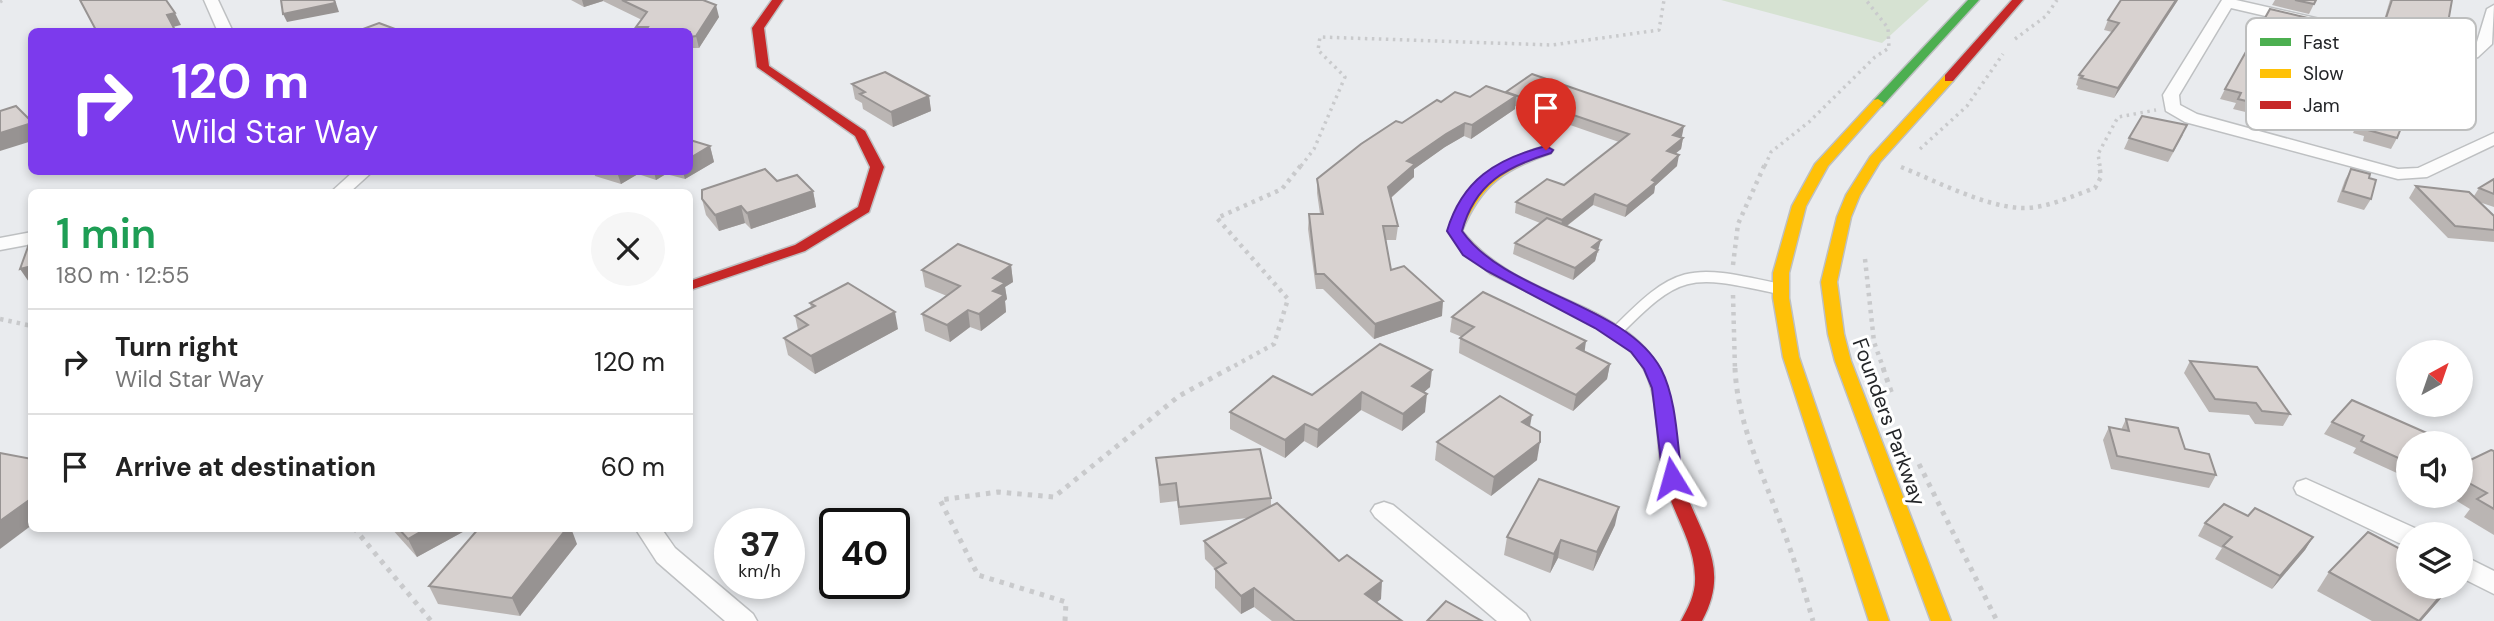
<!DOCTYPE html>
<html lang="en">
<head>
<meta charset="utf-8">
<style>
  body { margin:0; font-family:"DM Sans",sans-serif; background:#f6f6f6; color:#222; height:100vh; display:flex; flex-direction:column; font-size:26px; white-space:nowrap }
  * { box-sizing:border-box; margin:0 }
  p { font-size:23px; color:#767676 }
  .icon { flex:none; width:38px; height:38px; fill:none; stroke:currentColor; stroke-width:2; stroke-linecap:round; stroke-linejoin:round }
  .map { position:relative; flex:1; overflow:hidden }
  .drawer { position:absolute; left:28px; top:189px; width:665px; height:343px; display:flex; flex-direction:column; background:#fff; border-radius:10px; box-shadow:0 4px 10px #0003 }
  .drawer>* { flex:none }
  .hud { position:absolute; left:28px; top:28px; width:665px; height:147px; border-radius:10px; box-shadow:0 4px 10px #0003; background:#7c3aed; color:#fff; overflow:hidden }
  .needle { width:46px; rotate:40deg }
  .buttons { position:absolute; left:2396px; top:340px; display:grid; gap:14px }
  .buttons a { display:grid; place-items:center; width:77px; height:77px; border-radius:50%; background:#fff; box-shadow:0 4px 10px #0003; font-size:35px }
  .speed { position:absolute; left:714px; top:508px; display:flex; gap:14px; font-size:35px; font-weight:700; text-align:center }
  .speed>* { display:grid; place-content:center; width:91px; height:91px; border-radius:50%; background:#fff; box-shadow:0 4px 10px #0003; line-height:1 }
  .speed small { font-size:18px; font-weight:400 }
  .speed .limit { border:4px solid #111; border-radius:10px; background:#fff; color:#111 }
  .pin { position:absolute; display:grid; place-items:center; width:60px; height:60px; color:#fff; margin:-72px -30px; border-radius:50% 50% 50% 0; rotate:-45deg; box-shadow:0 0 7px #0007 }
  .pin .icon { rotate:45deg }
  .me { position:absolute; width:77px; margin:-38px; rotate:352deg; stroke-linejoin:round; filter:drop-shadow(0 0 5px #0008) }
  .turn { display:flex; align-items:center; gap:24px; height:147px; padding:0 28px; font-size:32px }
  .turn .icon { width:91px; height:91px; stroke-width:2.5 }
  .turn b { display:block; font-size:49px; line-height:60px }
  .round { display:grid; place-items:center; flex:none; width:74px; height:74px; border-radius:37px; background:#f6f6f6 }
  .headline { display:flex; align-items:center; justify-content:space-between; height:119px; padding:0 28px }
  h1 { font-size:42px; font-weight:600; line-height:52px; color:#1e9e55 }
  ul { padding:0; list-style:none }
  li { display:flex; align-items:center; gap:21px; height:105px; padding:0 28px; border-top:2px solid #e0e0e0 }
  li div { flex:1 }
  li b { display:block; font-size:26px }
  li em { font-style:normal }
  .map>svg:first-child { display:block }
</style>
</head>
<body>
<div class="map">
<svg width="2494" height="621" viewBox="0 0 2494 621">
  <rect width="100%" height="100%" fill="#e9ebee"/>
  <polygon fill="#d6e2d2" points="1721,0 1929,0 1882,43"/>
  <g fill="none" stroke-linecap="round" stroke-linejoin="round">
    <defs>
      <path id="lane" d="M1615,333C1678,269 1688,269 1775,288"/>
      <g id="street">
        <polygon points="204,0 218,0 233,32 218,32"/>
        <polygon points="2222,0 2236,0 2434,45 2469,49 2477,42 2487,9 2494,5 2492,44 2478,57 2472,59 2434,55 2231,8 2179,95 2180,105 2197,114 2398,169 2418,168 2494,133 2494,145 2427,177 2398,179 2185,122 2166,111 2163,95"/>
        <polygon points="353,172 372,172 350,192 331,192"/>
        <polygon points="32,232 32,244 0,250 0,238"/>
        <polygon points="2306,479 2417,529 2420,534 2408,534 2408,545 2399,543 2297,494 2294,488 2297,482"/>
        <polygon points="1384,502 1393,505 1526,614 1530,621 1497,621 1375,517 1371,511 1375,505"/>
        <polygon points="635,528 661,528 675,548 753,614 757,621 725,621 657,562"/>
        <polygon points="2460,554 2494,571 2494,594 2460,577"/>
      </g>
      <polygon id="fast" points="1968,0 1979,0 1882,106 1874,106 1874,100"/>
      <g id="slow">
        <polygon points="1949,74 1953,75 1953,81 1880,162 1860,195 1851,217 1837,282 1844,334 1851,361 1951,621 1931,621 1835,361 1828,334 1821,282 1837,217 1846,195 1870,157 1945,75"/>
        <polygon points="1878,99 1884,103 1828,166 1806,206 1789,273 1789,298 1799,357 1889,621 1869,621 1783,357 1773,298 1773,273 1792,206 1815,164 1874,100"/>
        <path d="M1546,146L1553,150L1551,153C1505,169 1481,184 1462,231C1495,272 1542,288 1589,310L1591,313L1589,316L1583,318L1491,274L1462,250L1448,231C1467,185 1498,159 1546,146Z"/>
      </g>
      <g id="jam">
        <polygon points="772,0 783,0 764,28 769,66 865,131 884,167 869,212 805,251 690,290 690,281 795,245 858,207 870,167 855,136 757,67 752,28"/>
        <polygon points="2012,0 2023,0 1953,81 1945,81 1945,75"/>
        <path d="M1583,308C1596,312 1609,321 1621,328C1683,369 1666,419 1682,480C1697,533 1733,564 1702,621H1681C1689,606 1696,593 1695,576C1694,541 1672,513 1664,479C1654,442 1662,398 1641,364C1627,342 1600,329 1577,316L1575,313L1577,310Z"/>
      </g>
    </defs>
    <use href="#lane" stroke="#bec0c2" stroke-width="13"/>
    <use href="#street" stroke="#bec0c2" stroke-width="3"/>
    <use href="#fast" stroke="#bec0c2" stroke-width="3"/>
    <use href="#slow" stroke="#bec0c2" stroke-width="3"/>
    <use href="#jam" stroke="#bec0c2" stroke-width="3"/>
    <g stroke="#c9cacc" stroke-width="3.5" stroke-dasharray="2.5 4.5" stroke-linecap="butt">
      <polyline points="0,2 3,0"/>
      <polyline points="2015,39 2046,16 2057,0"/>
      <polyline points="1920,149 1967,106 2003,54"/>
      <polyline points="1301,166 1314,149 1345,77 1318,50 1320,37 1552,45 1659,30 1664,0"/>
      <polyline points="1765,166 1771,152 1809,122 1875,57 1889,48 1888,28 1866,0"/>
      <polyline points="2100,166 2098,154 2118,117 2156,110"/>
    </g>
    <g stroke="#c9cacc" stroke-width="4.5" stroke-dasharray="3.5 5" stroke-linecap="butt">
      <path d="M1901,167C1936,181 1983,206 2021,208C2045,209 2072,196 2095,188L2101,177L2099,164"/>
      <polyline points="1865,259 1874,342 1884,370"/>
      <polyline points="1733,265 1738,224 1765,164"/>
      <polyline points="1733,295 1735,370"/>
      <polyline points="0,319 32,326"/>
      <polyline points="1227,370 1274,344 1288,299 1217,218 1282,189 1302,164"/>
    </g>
    <g stroke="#c9cacc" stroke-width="5" stroke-dasharray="4.5 6" stroke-linecap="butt">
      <path d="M1735,368C1737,416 1756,459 1773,503C1788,542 1802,581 1813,621"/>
      <polyline points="1883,368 1893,397"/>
      <polyline points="1919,464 1997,621"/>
      <polyline points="354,528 431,621"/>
      <polyline points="1065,621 1066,602 978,575 940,500 998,492 1054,497 1179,396 1230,368"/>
    </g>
    <use href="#lane" stroke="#fcfcfc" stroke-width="10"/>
    <use href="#street" fill="#fcfcfc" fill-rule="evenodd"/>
    <use href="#fast" fill="#4caf50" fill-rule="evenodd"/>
    <use href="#slow" fill="#ffc107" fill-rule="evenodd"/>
    <use href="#jam" fill="#c62828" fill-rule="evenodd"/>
  </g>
  <g fill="#bab5b3">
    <polygon points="571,0 703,0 719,17 699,48 690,48 690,32 637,32 636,27 642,20 603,1 584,7"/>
    <polygon points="2178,0 2114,98 2077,89 2078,86 2076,85 2079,75 2112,32 2104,30 2108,20"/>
    <polygon points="2275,0 2316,0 2309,14 2272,5"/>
    <polygon points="2390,0 2452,0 2446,34 2441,43 2381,30"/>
    <polygon points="2306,23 2319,26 2302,62 2288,59 2262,116 2233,109 2236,103 2220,99 2225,89"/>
    <polygon points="2381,34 2442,56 2450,103 2444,114 2438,112 2436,120 2430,131 2402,124 2397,138 2391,149 2363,141 2364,136 2353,133 2384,64 2371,61 2376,44"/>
    <polygon points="852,84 929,96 931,111 893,127 863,109 862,103 855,99"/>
    <polygon points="1506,93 1682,136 1681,137 1683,138 1681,149 1675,154 1677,166 1655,186 1654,193 1625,217 1593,205 1567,226 1599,252 1597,253 1595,261 1573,280 1513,254 1515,243 1540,223 1515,213 1516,202 1564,185 1619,142 1515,106 1515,109 1471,139 1464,136 1445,147 1414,169 1414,177 1391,198 1398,226 1396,240 1386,240 1391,270 1442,316 1374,339 1323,289 1316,289 1308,229 1309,214 1320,214 1317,193 1317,179 1402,123 1441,102"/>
    <polygon points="2183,135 2168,162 2124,149 2129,138"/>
    <polygon points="710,146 714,162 685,179 666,174 656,180 638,174 621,184 595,176 594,172 690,172"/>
    <polygon points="2351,169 2369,178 2371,199 2364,210 2337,202 2345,180"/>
    <polygon points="440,172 477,172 476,173 442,175"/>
    <polygon points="2494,179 2494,207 2479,202 2494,216 2494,242 2448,238 2409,198 2416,186 2474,196 2479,188"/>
    <polygon points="777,181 813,191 816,207 751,229 745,223 719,231 706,215 702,199"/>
    <polygon points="1011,265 1013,282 1005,287 1007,299 1005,301 1006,312 981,331 970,327 950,342 925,331 922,314 947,296 925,287 922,270"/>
    <polygon points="810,303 898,329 815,374 788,355 784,338 798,330 795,316 811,308"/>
    <polygon points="1452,317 1584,352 1610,364 1607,379 1573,411 1459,353 1460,338 1462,337 1450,332"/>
    <polygon points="2190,361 2290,414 2283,426 2255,424 2249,415 2209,412 2184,373"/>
    <polygon points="1430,387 1424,392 1425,412 1402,431 1361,410 1317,448 1304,441 1285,458 1230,429 1230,412 1312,395"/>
    <polygon points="2126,419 2185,449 2216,475 2209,488 2111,469 2103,440 2109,427 2121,430"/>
    <polygon points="2332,422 2408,443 2408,463 2399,474 2353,453 2356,448 2324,434"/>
    <polygon points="1530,426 1537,460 1491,496 1435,460 1437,442"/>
    <polygon points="2494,451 2494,535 2464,517 2470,509 2447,495 2460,495 2460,465"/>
    <polygon points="1156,458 1271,498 1271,506 1339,561 1381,599 1377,602 1402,621 1272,621 1254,607 1241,614 1215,588 1215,569 1205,559 1204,541 1248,518 1180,525 1177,501 1160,503"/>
    <polygon points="2248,516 2313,537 2305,550 2272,589 2215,559 2222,548 2198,536 2205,523"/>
    <polygon points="1615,525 1593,571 1558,558 1550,573 1504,555 1507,537"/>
    <polygon points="391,528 470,528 417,557"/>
    <polygon points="577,544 520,616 438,604 429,586"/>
    <polygon points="2329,572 2443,596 2421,621 2372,621 2317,591"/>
  </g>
  <g fill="#979392">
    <polygon points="334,0 335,0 339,12 287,22 283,14"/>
    <polygon points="582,0 603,0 603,1 584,7"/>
    <polygon points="2176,0 2178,0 2114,98 2118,88"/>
    <polygon points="716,5 719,17 699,48 696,36"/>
    <polygon points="175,13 181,25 173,27 167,15"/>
    <polygon points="929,96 931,111 893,127 891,112"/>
    <polygon points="1516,96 1515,109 1471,139 1472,125"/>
    <polygon points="32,123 32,141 0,151 0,133"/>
    <polygon points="1465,123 1464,136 1445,147 1414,169 1414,177 1387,201 1388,187 1407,161 1446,134"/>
    <polygon points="1684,126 1682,136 1671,146 1673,135"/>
    <polygon points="1683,138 1681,149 1665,162 1667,151"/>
    <polygon points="710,146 714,162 685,179 683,172 690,172 690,158"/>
    <polygon points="1679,155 1677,166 1655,186 1654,193 1625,217 1627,206 1652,180"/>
    <polygon points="617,172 637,172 638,174 621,184"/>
    <polygon points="654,172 666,172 666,174 656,180"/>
    <polygon points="813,191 816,207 751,229 747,213"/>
    <polygon points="1595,194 1593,205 1560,231 1562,220"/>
    <polygon points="741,206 745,223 719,231 715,215"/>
    <polygon points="1601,240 1595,261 1573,280 1575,268 1592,247"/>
    <polygon points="1011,265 1013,282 1005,287 1007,299 1005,301 1006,312 981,331 979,314 993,278"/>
    <polygon points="32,266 32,285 31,285 20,269"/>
    <polygon points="1443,301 1442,316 1374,339 1375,324"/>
    <polygon points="968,310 970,327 950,342 947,325"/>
    <polygon points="895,312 898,329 815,374 811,356"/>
    <polygon points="1586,341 1584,356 1577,348"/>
    <polygon points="1610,364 1607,379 1573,411 1576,395"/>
    <polygon points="1432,370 1430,387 1410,404 1412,386"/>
    <polygon points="1362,392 1361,410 1317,448 1318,430"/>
    <polygon points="1427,394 1425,412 1402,431 1403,414"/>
    <polygon points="1532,415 1529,432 1522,422"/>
    <polygon points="1305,424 1304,441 1285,458 1285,440"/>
    <polygon points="1540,442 1537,460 1491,496 1494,477"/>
    <polygon points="32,498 32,525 0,549 0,521"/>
    <polygon points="1619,507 1615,525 1593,571 1597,552"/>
    <polygon points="427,528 470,528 417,557 408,539"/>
    <polygon points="567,528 571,528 577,544 520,616 512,598"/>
    <polygon points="2313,537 2305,550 2272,589 2280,576"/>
    <polygon points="1561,540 1558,558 1550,573 1554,554"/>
    <polygon points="1382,581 1381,599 1364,612 1365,594"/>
    <polygon points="2449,586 2450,586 2443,596 2421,621 2419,621"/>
    <polygon points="1254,588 1254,607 1241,614 1241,596"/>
  </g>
  <g fill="#d8d2d0" stroke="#979392" stroke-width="2">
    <polygon points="80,0 166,0 175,13 167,15 176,32 97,32"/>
    <polygon points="281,0 334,0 335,3 283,14"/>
    <polygon points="622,0 703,0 716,5 696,36 690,37 690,32 645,32 648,27 636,27 647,12"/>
    <polygon points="2121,0 2176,0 2118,88 2081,78 2083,76 2079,75 2119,23 2108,20"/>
    <polygon points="2295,0 2316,0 2314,4"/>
    <polygon points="2392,0 2452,0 2446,34 2385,21"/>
    <polygon points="2270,9 2308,18 2306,23 2319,26 2307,52 2293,49 2267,106 2238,99 2241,93 2225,89"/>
    <polygon points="379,23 403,32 355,32"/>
    <polygon points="2381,34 2443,48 2442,56 2460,61 2450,103 2440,101 2436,120 2407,113 2397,138 2368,130 2370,126 2358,123 2389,53 2376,51"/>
    <polygon points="885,72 929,96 891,112 860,94 865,92 852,84"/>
    <polygon points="1532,74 1684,126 1673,135 1683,138 1667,151 1679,155 1652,180 1656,182 1627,206 1595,194 1562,220 1516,202 1547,179 1564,185 1629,134 1506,92"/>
    <polygon points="1486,86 1516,96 1472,125 1465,123 1446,134 1407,161 1415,164 1388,187 1398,226 1383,226 1391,270 1404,266 1443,301 1375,324 1324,274 1316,274 1309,214 1323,214 1317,179 1361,144 1396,121 1402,123 1437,100 1441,102 1455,92 1470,97"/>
    <polygon points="16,106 32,122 32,123 0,133 0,111"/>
    <polygon points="2142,116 2187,125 2173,151 2129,138"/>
    <polygon points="690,140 710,146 690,158"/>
    <polygon points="765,169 777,181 797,175 813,191 747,213 741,206 715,215 702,199 702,190"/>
    <polygon points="2351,169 2370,174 2369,178 2376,180 2371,199 2343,191"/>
    <polygon points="2494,179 2494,194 2479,188"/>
    <polygon points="2416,186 2469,192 2494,216 2494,230 2455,226"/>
    <polygon points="1547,218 1601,240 1592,247 1598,250 1575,268 1515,243"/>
    <polygon points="29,244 32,244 32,266 20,269"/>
    <polygon points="958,244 1011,265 993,278 1005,283 993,291 1004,295 979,314 968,310 947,325 922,314 960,286 922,270"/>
    <polygon points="848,283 895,312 811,356 784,338 808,325 795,316 815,306 810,303"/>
    <polygon points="1483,292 1586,341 1577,348 1610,364 1576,395 1460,338 1474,327 1452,317"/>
    <polygon points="1380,344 1432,370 1412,386 1427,394 1403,414 1362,392 1318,430 1305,424 1285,440 1230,412 1273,376 1312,395"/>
    <polygon points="2190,361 2257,367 2290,414 2262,411 2256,403 2215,399"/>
    <polygon points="1500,396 1532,415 1522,422 1540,432 1540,442 1494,477 1437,442"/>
    <polygon points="2352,400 2429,434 2422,443 2408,443 2408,460 2407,462 2361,441 2364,436 2332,422"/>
    <polygon points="2126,419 2178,428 2185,449 2209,454 2216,475 2117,456 2109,427 2129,431"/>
    <polygon points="1260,449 1271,498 1179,507 1176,483 1160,485 1156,458"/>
    <polygon points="2491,450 2494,451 2494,509 2477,499 2487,493 2460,478 2460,465"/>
    <polygon points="0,453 32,459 32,498 0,521"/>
    <polygon points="1539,479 1619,507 1597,552 1561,540 1554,554 1507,537"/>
    <polygon points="1277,503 1339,561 1347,555 1382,581 1365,594 1402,621 1295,621 1254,588 1241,596 1215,569 1226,563 1204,541"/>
    <polygon points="2224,504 2248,516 2255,508 2313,537 2280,576 2223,546 2232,537 2205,523"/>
    <polygon points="398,528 427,528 408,539"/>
    <polygon points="479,528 567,528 512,598 429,586"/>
    <polygon points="2368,532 2408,553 2408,586 2449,586 2419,621 2329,572"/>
    <polygon points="1446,601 1482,621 1427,621"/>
  </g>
  <path fill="#7c3aed" stroke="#51269a" stroke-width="2" d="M1546,146L1553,150L1551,153C1506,167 1475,183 1462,231C1506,294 1625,303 1661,369C1677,400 1677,443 1682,478L1679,482H1666L1663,478L1652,388L1644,369L1631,352L1595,328L1487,271L1463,255L1447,231C1462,180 1496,159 1546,146Z"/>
  <g text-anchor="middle" stroke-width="6" stroke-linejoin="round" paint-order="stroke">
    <g font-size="21" fill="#232528" stroke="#fff">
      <text transform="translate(1889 422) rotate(70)" y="7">Founders Parkway</text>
    </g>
  </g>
  <rect x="2246" y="18" width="230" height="112" rx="10" fill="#fff" stroke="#bdbebe" stroke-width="2"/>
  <rect x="2260" y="38" width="31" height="8" fill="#4caf50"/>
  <rect x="2260" y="69" width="31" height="9" fill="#ffc107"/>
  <rect x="2260" y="101" width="31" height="8" fill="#c62828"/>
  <g font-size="19" fill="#232528">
    <text x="2303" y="49">Fast</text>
    <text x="2303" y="80">Slow</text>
    <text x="2303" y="112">Jam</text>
  </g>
</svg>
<div class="buttons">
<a><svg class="needle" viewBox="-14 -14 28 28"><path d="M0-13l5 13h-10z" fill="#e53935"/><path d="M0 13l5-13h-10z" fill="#767676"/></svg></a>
<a><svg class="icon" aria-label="sound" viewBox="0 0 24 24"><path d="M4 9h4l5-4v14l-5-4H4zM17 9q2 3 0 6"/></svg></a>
<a><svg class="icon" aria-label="layers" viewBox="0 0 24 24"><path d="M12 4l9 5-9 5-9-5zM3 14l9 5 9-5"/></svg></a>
</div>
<div class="speed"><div>37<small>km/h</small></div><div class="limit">40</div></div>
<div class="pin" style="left:1546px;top:150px;background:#d93025"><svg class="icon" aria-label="arrive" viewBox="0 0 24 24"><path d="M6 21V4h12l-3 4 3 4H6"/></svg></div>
<svg class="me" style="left:1672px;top:478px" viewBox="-20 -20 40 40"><path d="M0-17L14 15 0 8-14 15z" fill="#7c3aed" stroke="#fff" stroke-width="4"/></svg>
<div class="hud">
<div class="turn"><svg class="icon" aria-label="right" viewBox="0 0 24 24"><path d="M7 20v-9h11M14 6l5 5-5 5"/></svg><div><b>120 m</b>Wild Star Way</div></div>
</div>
<section class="drawer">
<div class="headline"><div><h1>1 min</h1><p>180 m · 12:55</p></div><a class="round"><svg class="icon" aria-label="close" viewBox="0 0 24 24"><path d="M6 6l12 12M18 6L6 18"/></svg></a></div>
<ul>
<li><svg class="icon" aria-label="right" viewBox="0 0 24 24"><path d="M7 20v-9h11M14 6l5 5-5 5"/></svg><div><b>Turn right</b><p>Wild Star Way</p></div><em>120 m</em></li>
<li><svg class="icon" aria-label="arrive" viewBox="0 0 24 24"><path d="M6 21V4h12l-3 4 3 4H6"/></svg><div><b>Arrive at destination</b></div><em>60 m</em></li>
</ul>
</section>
</div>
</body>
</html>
